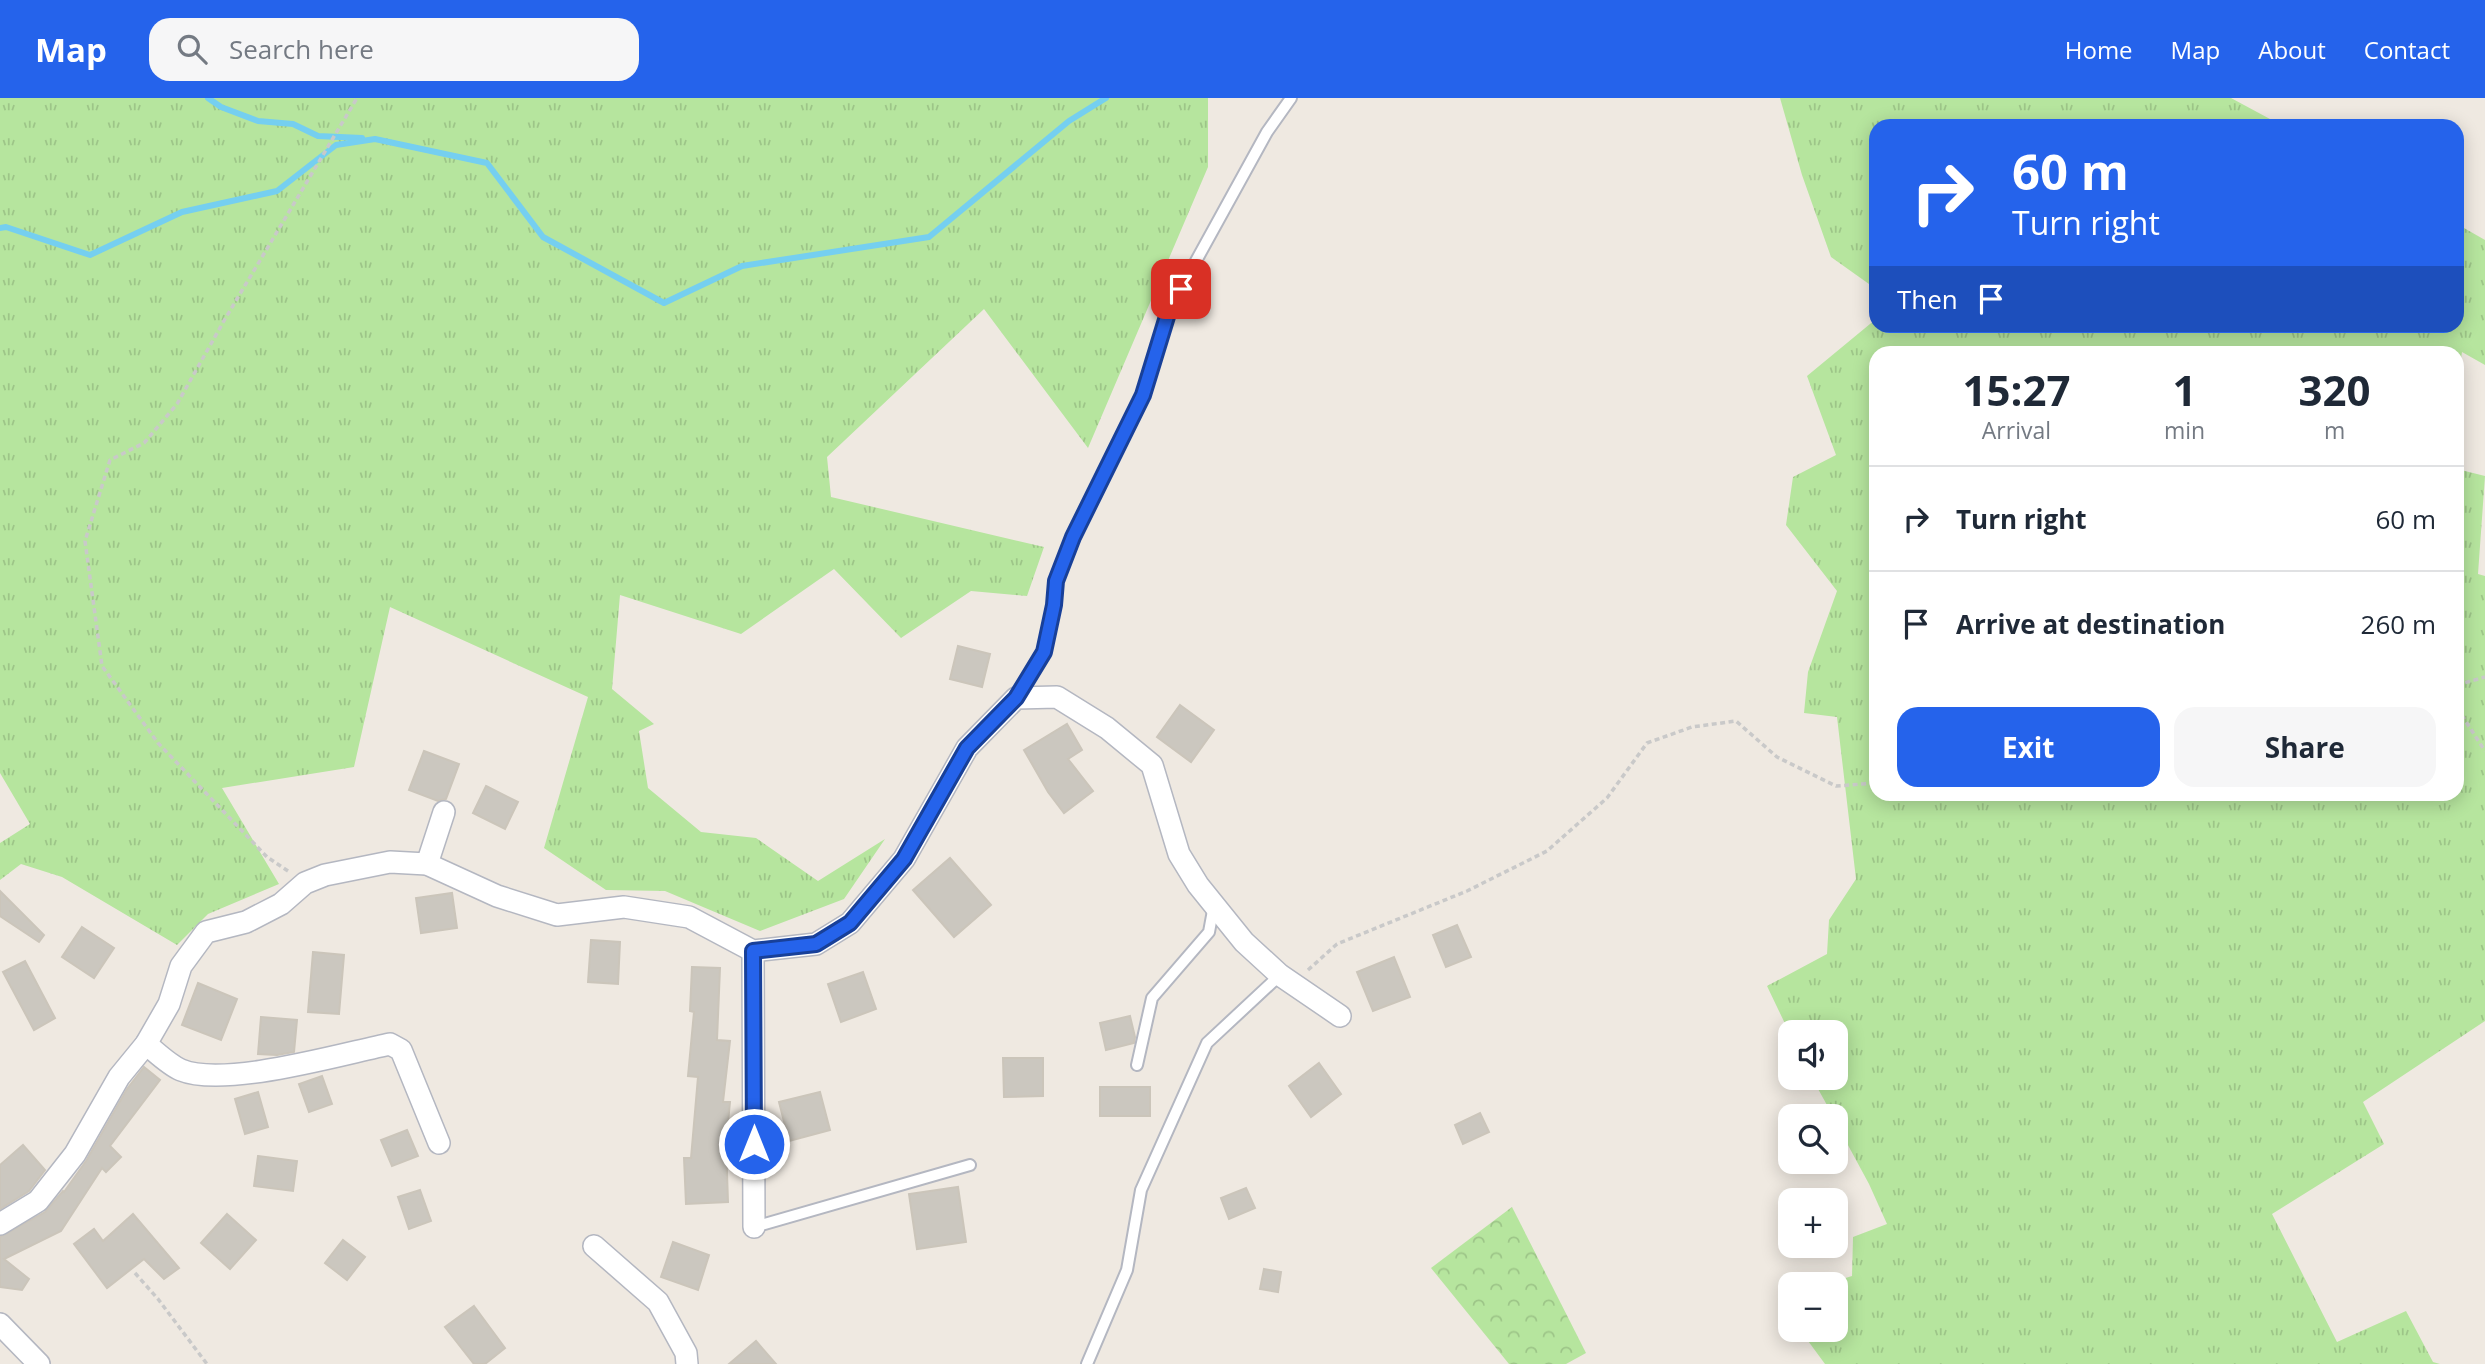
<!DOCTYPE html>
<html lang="en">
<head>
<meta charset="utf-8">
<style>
  body { margin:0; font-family:"Open Sans",sans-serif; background:#f6f6f7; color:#1f2937; height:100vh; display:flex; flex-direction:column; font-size:26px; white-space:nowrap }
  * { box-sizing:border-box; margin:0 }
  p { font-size:23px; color:#747a83 }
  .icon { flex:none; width:38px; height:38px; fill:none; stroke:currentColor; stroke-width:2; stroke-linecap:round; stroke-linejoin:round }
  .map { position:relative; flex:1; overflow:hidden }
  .drawer { position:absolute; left:1869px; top:248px; width:595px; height:455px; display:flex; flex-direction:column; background:#fff; border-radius:21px; box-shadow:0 4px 18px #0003 }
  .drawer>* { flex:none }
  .hud { position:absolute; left:1869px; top:21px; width:595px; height:214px; border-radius:21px; box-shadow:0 4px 18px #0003; background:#2563eb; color:#fff; overflow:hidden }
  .buttons { position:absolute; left:1778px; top:922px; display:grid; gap:14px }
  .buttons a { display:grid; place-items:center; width:70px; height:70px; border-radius:14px; background:#fff; box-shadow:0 4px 18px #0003; font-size:35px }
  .pin { position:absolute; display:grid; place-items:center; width:60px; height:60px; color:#fff; margin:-30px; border-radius:14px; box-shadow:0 4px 10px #0006 }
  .me { position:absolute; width:77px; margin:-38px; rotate:0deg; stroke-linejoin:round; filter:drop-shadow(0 0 5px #0008) }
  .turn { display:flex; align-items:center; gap:24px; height:147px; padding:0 28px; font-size:32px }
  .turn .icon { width:91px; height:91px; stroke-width:2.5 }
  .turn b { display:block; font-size:49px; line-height:60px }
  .then { display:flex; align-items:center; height:66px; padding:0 28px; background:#0003; gap:14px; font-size:26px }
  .eta { display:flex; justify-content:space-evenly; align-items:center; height:119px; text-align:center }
  .eta b { font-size:42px; font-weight:700; line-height:49px }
  .cta { display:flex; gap:14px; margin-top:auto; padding:14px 28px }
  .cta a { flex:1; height:80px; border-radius:21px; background:#2563eb; color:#fff; font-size:28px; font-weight:700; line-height:80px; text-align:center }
  .cta a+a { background:#f6f6f7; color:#1f2937 }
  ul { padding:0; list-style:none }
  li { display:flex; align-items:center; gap:21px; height:105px; padding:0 28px; border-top:2px solid #e0e1e3 }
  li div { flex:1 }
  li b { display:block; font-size:26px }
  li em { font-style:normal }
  header { display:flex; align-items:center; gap:42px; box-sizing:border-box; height:98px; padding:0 35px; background:#2563eb; color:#fff }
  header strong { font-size:33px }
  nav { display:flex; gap:38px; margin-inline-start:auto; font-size:24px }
  .search { width:490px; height:63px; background:#f6f6f7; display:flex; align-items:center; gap:18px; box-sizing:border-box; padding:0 24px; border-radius:21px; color:#747a83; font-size:26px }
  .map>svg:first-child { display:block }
</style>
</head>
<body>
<header>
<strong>Map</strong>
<div class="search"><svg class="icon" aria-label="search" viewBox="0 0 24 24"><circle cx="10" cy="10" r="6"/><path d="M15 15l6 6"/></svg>Search here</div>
<nav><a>Home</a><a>Map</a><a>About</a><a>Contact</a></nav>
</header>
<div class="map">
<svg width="2485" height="1266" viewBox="0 0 2485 1266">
  <defs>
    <pattern id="grass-tufts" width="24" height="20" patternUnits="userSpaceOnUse" patternTransform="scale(1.75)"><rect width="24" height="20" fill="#b6e59e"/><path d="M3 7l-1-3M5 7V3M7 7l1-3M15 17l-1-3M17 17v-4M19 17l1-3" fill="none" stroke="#9dc588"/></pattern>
    <pattern id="forest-crowns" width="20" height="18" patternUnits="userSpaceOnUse" patternTransform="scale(1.75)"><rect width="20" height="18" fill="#b6e59e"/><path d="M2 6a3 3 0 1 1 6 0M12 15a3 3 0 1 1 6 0" fill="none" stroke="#9dc588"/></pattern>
  </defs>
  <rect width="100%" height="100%" fill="#efe9e1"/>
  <g fill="url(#grass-tufts)">
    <polygon points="0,0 1208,0 1208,69 1088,350 984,211 827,359 831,399 1044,449 1027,498 971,493 901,540 834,471 741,536 620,497 612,591 654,626 639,633 648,690 701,734 756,740 818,783 885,741 844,801 760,833 665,793 606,792 544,750 588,599 390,509 354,669 222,690 279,786 208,816 177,847 62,779 21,766 0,782 0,745 30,726 0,675"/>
    <polygon points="1780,0 2231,0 2283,28 1876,28 1876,191 1831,159 1802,77"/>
    <polygon points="2457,126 2485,142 2485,267 2462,254 2457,286 2457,256 1876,256 1876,696 2457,696 2457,371 2485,378 2478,476 2485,478 2485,923 2363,1004 2384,1046 2272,1116 2337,1244 2406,1213 2433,1264 2440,1266 1825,1266 1800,1232 1836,1232 1836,1186 1826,1186 1852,1178 1853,1139 1887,1126 1869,1086 1836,1025 1836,1018 1833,1018 1812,980 1836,980 1836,934 1790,936 1767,888 1827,856 1829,822 1856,781 1837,619 1804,615 1808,574 1837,493 1786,427 1793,379 1836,357 1807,278 1876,221 1876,228 2457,228"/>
  </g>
  <polygon fill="url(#forest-crowns)" points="1512,1109 1586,1255 1566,1266 1509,1266 1431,1170"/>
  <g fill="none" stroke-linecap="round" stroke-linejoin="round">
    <g stroke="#75cff0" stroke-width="6">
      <polyline points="208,0 221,9 258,23 293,26 318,38 362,40"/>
      <polyline points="0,130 6,129 90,157 182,114 277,93 336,47 375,41 487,65 543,139 664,205 742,168 929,139 1069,23 1106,0"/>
    </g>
  </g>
  <g fill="#cbc7bf" stroke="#cbc5ba" stroke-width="2">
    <polygon points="958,548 990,556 982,589 950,581"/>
    <polygon points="1180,607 1214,632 1191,664 1157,639"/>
    <polygon points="1067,626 1082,652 1068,661 1093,693 1064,715 1048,694 1024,652"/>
    <polygon points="424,653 459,666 446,701 438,703 409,692"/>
    <polygon points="486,688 518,704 505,731 473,715"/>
    <polygon points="950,760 991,807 954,839 913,792"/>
    <polygon points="0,793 44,837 39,844 0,818"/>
    <polygon points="452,795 457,830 421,835 416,800"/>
    <polygon points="1457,827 1471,859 1446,869 1433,837"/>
    <polygon points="82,829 114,850 94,880 62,859"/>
    <polygon points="591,842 620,844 618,886 588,884"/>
    <polygon points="313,854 344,857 339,916 308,914"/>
    <polygon points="1394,859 1410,899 1373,913 1357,874"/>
    <polygon points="25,863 55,920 34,932 3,874"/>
    <polygon points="692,869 720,870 717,942 730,943 723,1004 730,1004 726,1045 728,1104 686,1106 684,1060 691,1060 698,979 688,978 694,914 690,913"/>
    <polygon points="863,874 876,911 841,924 828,886"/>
    <polygon points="198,885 237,901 221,942 182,927"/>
    <polygon points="1130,918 1135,939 1134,945 1106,952 1100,925"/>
    <polygon points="261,919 297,922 294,954 277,957 258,956"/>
    <polygon points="1003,960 1043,960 1043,998 1004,999"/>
    <polygon points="1319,965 1341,996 1311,1019 1289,988"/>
    <polygon points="144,969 160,982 110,1048 121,1059 106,1074 102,1070 61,1133 4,1161 29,1181 22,1192 0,1189 0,1139 45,1114 63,1093 64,1094 86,1063 127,991"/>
    <polygon points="322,978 332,1006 309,1014 299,986"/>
    <rect x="1100" y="989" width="50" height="29"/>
    <polygon points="258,994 268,1029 245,1036 235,1001"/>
    <polygon points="820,994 830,1032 789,1043 779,1004"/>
    <polygon points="1480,1015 1489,1034 1463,1046 1455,1027"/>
    <polygon points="407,1032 418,1058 392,1068 381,1042"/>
    <polygon points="23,1047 45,1072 29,1093 0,1111 0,1067"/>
    <polygon points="258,1058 297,1063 293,1093 254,1088"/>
    <polygon points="958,1089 966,1144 917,1151 909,1096"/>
    <polygon points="1246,1090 1255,1110 1229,1121 1221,1100"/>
    <polygon points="420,1092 431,1123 409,1131 398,1099"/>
    <polygon points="133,1116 179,1170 164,1181 144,1161 107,1190 74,1146 94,1131 103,1143"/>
    <polygon points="227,1116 256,1142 230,1171 201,1145"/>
    <polygon points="343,1142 365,1159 347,1182 325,1165"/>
    <polygon points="673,1144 709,1157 698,1192 661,1179"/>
    <polygon points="1264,1171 1281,1174 1278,1194 1260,1191"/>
    <polygon points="474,1208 505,1250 485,1266 474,1266 445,1229"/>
    <polygon points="756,1243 776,1266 729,1266"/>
  </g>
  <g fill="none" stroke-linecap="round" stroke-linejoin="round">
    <defs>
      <g id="lane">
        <polyline points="1016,600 1044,554 1054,507 1056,483 1073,439 1143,297 1169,212 1267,34 1291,0"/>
        <polyline points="1137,967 1152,900 1209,834 1214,807"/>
        <polyline points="754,1129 970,1067"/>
        <polyline points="1087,1266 1127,1172 1141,1092 1207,945 1280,877"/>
      </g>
      <g id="street">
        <polyline points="427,766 444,714"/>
        <polyline points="753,853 754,1129"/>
        <path d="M146,946C156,954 169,967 181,972C225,990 341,956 390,946L401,952L439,1045"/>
        <polyline points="0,1126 38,1103 75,1056 119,979 146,946 169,906 181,868 206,834 246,824 281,806 305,785 325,777 390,764 427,766 497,798 557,817 624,809 689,819 753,853 816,846 850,825 904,761 967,650 1016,600 1057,599 1107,630 1152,667 1179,756 1198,787 1244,844 1280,877 1340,918"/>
        <polyline points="594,1148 658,1204 686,1255 687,1266"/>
        <polyline points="0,1226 39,1266"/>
      </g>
    </defs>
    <use href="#lane" stroke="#b4b7c1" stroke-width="14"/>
    <use href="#street" stroke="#b4b7c1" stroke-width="24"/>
    <g stroke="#c9c9c9" stroke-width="3.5" stroke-dasharray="5 3.5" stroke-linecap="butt">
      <polyline points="2457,587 2485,579"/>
      <polyline points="2457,610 2485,653"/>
      <polyline points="288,773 267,759 158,645 102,568 85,443 110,362 144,345 177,306 225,221 357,0"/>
      <polyline points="1308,872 1337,846 1467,793 1547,753 1607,700 1647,645 1692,629 1736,623 1777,659 1836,688 1876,685"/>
      <polyline points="135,1175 158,1201 207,1266"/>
    </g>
    <use href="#lane" stroke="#fff" stroke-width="10"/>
    <use href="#street" stroke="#fff" stroke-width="21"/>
  </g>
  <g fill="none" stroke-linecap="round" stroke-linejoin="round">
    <defs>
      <polyline id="route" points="754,1046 753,853 816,846 850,825 904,761 967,650 1016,600 1044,554 1054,507 1056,483 1073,439 1143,297 1169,212 1181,191"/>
    </defs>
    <use href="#route" stroke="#184099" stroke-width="18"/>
    <use href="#route" stroke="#2563eb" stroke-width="12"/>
  </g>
</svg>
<div class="buttons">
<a><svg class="icon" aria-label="sound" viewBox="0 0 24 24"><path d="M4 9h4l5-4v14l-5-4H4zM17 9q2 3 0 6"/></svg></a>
<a><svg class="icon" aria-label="search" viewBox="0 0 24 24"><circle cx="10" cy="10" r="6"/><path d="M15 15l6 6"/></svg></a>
<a>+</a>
<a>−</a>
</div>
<div class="pin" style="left:1181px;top:191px;background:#d93025"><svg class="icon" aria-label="arrive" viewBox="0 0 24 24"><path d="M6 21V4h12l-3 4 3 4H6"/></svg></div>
<svg class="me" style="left:754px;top:1046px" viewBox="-20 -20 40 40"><circle r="17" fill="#2563eb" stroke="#fff" stroke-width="3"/><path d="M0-11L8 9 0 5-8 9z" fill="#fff"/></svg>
<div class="hud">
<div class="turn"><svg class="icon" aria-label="right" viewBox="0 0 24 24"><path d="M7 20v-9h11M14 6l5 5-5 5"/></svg><div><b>60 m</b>Turn right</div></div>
<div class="then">Then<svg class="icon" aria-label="arrive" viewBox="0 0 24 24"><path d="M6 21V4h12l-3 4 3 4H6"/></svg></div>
</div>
<section class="drawer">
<div class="eta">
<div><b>15:27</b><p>Arrival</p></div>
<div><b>1</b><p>min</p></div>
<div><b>320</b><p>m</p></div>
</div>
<ul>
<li><svg class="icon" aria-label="right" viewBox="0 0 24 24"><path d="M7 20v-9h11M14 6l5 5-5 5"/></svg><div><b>Turn right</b></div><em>60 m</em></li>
<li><svg class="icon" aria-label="arrive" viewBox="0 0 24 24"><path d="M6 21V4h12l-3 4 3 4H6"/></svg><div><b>Arrive at destination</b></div><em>260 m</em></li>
</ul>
<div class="cta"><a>Exit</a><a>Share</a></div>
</section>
</div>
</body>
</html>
